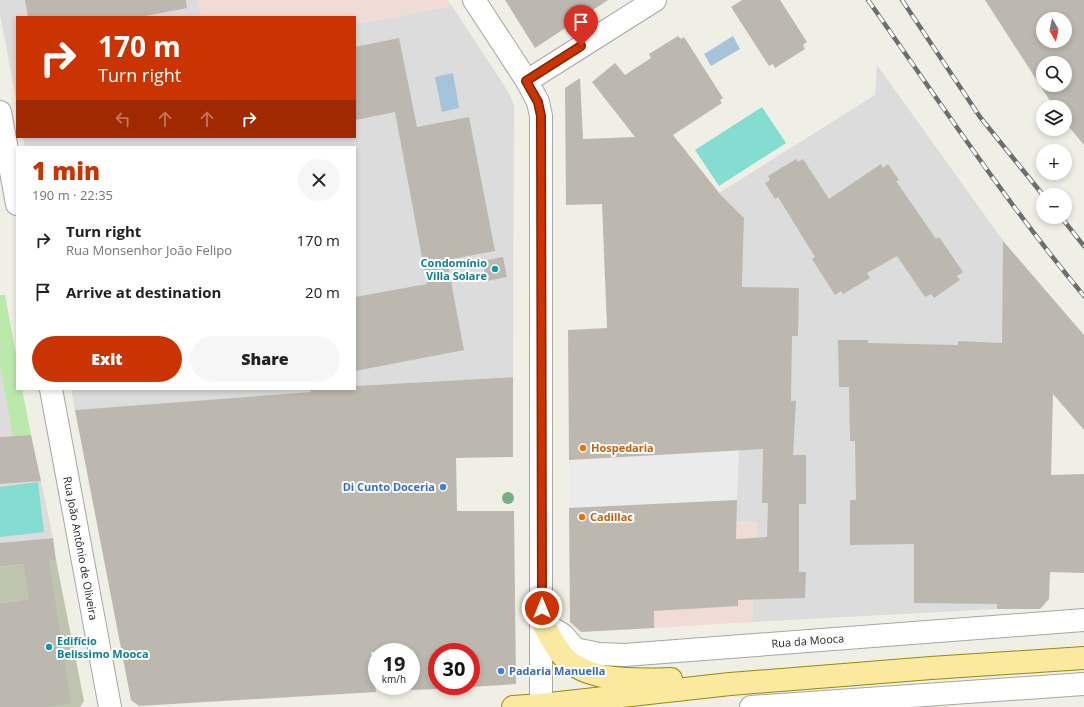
<!DOCTYPE html>
<html lang="en">
<head>
<meta charset="utf-8">
<style>
  body { margin:0; font-family:"Open Sans",sans-serif; background:#f6f6f6; color:#202124; height:100vh; display:flex; flex-direction:column; font-size:15px; white-space:nowrap }
  * { box-sizing:border-box; margin:0 }
  p { font-size:13px; color:#757577 }
  .icon { flex:none; width:22px; height:22px; fill:none; stroke:currentColor; stroke-width:2; stroke-linecap:round; stroke-linejoin:round }
  .map { position:relative; flex:1; overflow:hidden }
  .panel { position:absolute; left:16px; top:146px; width:340px; height:244px; display:flex; flex-direction:column; background:#fff; border-radius:0px; box-shadow:0 2px 6px #0003 }
  .panel>* { flex:none }
  .guide { position:absolute; left:16px; top:16px; width:340px; height:122px; border-radius:0px; box-shadow:0 2px 6px #0003; background:#ca3403; color:#fff; overflow:hidden }
  .needle { width:26px; rotate:171deg }
  .fabs { position:absolute; left:1036px; top:12px; display:grid; gap:8px }
  .fabs a { display:grid; place-items:center; width:36px; height:36px; border-radius:50%; background:#fff; box-shadow:0 2px 6px #0003; font-size:20px }
  .speed { position:absolute; left:368px; top:643px; display:flex; gap:8px; font-size:20px; font-weight:700; text-align:center }
  .speed>* { display:grid; place-content:center; width:52px; height:52px; border-radius:50%; background:#fff; box-shadow:0 2px 6px #0003; line-height:1 }
  .speed small { font-size:10px; font-weight:400 }
  .speed .limit { border:6px solid #d22; background:#fff; color:#111 }
  .pin { position:absolute; display:grid; place-items:center; width:34px; height:34px; color:#fff; margin:-41px -17px; border-radius:50% 50% 50% 0; rotate:-45deg; box-shadow:0 0 4px #0007 }
  .pin .icon { rotate:45deg }
  .me { position:absolute; width:44px; margin:-22px; rotate:0deg; stroke-linejoin:round; filter:drop-shadow(0 0 3px #0008) }
  .turn { display:flex; align-items:center; gap:14px; height:84px; padding:0 16px; font-size:18px }
  .turn .icon { width:52px; height:52px; stroke-width:2.5 }
  .turn b { display:block; font-size:28px; line-height:34px }
  .lanes { display:flex; align-items:center; height:38px; padding:0 16px; background:#0003; justify-content:center; gap:20px; direction:ltr }
  .lanes .off { opacity:.35 }
  .round { display:grid; place-items:center; flex:none; width:42px; height:42px; border-radius:21px; background:#f6f6f6 }
  .headline { display:flex; align-items:center; justify-content:space-between; height:68px; padding:0 16px }
  h1 { font-size:24px; font-weight:800; line-height:30px; color:#ca3403 }
  .primary-button { display:flex; gap:8px; margin-top:auto; padding:8px 16px }
  .primary-button a { flex:1; height:46px; border-radius:24px; background:#ca3403; color:#fff; font-size:16px; font-weight:800; line-height:46px; text-align:center }
  .primary-button a+a { background:#f6f6f6; color:#202124 }
  ul { padding:0; list-style:none }
  li { display:flex; align-items:center; gap:12px; height:52px; padding:0 16px }
  li div { flex:1 }
  li b { display:block; font-size:15px }
  li em { font-style:normal }
  .map>svg:first-child { display:block }
</style>
</head>
<body>
<div class="map">
<svg width="1084" height="707" viewBox="0 0 1084 707">
  <rect width="100%" height="100%" fill="#efefe5"/>
  <g fill="#dddcdc">
    <polygon points="0,0 198,0 201,17 17,17 17,104 0,14"/>
    <polygon points="452,6 509,93 514,105 513,377 355,386 355,147 25,147 23,137 355,137 355,24"/>
    <polygon points="877,65 1004,242 997,609 752,622 757,522 736,522 744,218 719,193 875,95"/>
    <polygon points="0,295 17,389 31,435 0,437"/>
    <polygon points="71,389 310,389 311,392 75,410"/>
    <polygon points="41,481 53,538 0,543 0,484"/>
  </g>
  <g fill="#f0dcd5">
    <polygon points="198,0 447,0 452,6 355,24 355,17 201,17"/>
    <polygon points="757,522 752,622 654,628 652,523"/>
  </g>
  <polygon fill="#bfc4b1" points="56,560 84,701 80,707 33,707 21,601 0,603 0,567"/>
  <polygon fill="#bbe9ac" points="0,295 5,295 17,360 17,389 22,389 31,435 13,436 0,365"/>
  <g fill="#84ddd0">
    <polygon points="762,107 786,143 719,186 695,150"/>
    <polygon points="38,482 44,532 0,537 0,487"/>
  </g>
  <polygon fill="#ebebeb" points="739,450 737,500 569,508 569,460"/>
  <g fill="#a6c3dc">
    <polygon points="733,36 740,49 711,66 704,54"/>
    <polygon points="453,73 459,108 442,112 435,77"/>
  </g>
  <g fill="#bcb8af" fill-rule="evenodd">
    <polygon points="25,0 186,0 187,8 140,17 28,17"/>
    <polygon points="505,0 608,0 535,48"/>
    <polygon points="742,0 780,0 807,42 803,45 805,49 775,68 773,64 769,66 731,7"/>
    <path d="M985,0H1084V145L1065,122V107H1054ZM1043,19H1065V41H1043ZM1043,63H1065V85H1043Z"/>
    <polygon points="678,36 681,39 684,37 723,98 720,100 722,103 673,135 720,194 744,218 742,287 799,288 798,336 792,336 791,401 796,401 793,455 806,455 806,504 799,504 799,572 806,572 805,598 738,600 738,606 654,611 654,628 581,632 570,622 569,508 737,500 736,539 767,537 768,503 762,503 763,449 569,460 568,330 607,328 602,204 566,205 565,88 580,78 583,139 635,137 592,82 615,63 625,75 651,58 649,54"/>
    <polygon points="399,38 417,127 469,117 495,251 447,260 464,350 355,371 355,297 427,284 395,112 355,120 355,47"/>
    <polygon points="796,159 798,162 803,159 829,199 881,164 883,168 888,164 899,180 896,181 936,239 939,237 963,272 957,276 960,280 934,298 931,294 925,297 897,256 867,273 870,278 843,294 841,291 835,295 812,259 815,257 778,197 775,199 765,183 770,180 768,176"/>
    <polygon points="1003,241 1084,335 1084,430 1053,394 1051,475 1084,474 1084,573 1050,572 1049,599 1040,609 997,609 997,604 914,603 914,544 850,545 850,500 856,500 855,441 850,441 849,387 839,387 838,340 868,340 868,343 958,345 958,341 1002,343"/>
    <polygon points="503,257 507,277 487,281 482,261"/>
    <polygon points="513,377 513,457 456,458 457,511 514,511 516,684 471,687 471,652 437,652 437,689 411,690 411,652 371,652 376,692 139,706 131,700 75,410 311,392 310,389 355,389 355,386"/>
    <polygon points="31,435 41,481 0,484 0,437"/>
    <polygon points="53,538 56,560 49,561 71,703 47,707 0,707 0,603 29,600 24,564 0,567 0,543"/>
  </g>
  <g fill="none" stroke-linecap="round" stroke-linejoin="round">
    <defs>
      <g id="minor">
        <polyline points="474,0 527,81 538,102 541,116 541,705 544,707"/>
        <polyline points="527,81 655,0"/>
        <polyline points="0,112 17,204"/>
        <path id="s1" d="M51,389L110,707"/>
        <path id="s2" d="M542,622L563,635L575,649L599,654L624,655L1084,620"/>
        <polyline points="751,707 1084,684"/>
      </g>
      <g id="major">
        <path d="M542,622C548,633 554,644 561,654C585,683 637,680 671,679"/>
        <polyline points="513,707 541,705 730,684 931,668 1084,658"/>
      </g>
    </defs>
    <use href="#minor" stroke="#a6a6a6" stroke-width="24"/>
    <use href="#major" stroke="#978a03" stroke-width="24"/>
    <use href="#minor" stroke="#fff" stroke-width="22"/>
    <use href="#major" stroke="#fae99f" stroke-width="22"/>
    <defs>
      <g id="rail">
        <path d="M868,0C938,100 1006,202 1084,296"/>
        <polyline points="902,0 980,117 1043,195"/>
        <polyline points="1061,217 1084,246"/>
      </g>
    </defs>
    <use href="#rail" stroke="#6d6d6d" stroke-width="4.5"/>
    <use href="#rail" stroke="#fff" stroke-width="3" stroke-dasharray="9" stroke-linecap="butt"/>
  </g>
  <circle fill="#73b082" cx="508" cy="498" r="6"/>
  <g fill="none" stroke-linecap="round" stroke-linejoin="round">
    <defs>
      <polyline id="route" points="542,608 541,116 538,102 526,81 581,46"/>
    </defs>
    <use href="#route" stroke="#832202" stroke-width="10"/>
    <use href="#route" stroke="#ca3403" stroke-width="7"/>
  </g>
  <g fill="#0f9aa8" stroke="#fff" stroke-width="1.5">
    <circle cx="495" cy="269" r="4"/>
    <circle cx="49" cy="647" r="4"/>
  </g>
  <g fill="#e8710a" stroke="#fff" stroke-width="1.5">
    <circle cx="583" cy="448" r="4"/>
    <circle cx="582" cy="517" r="4"/>
  </g>
  <g fill="#3f7fe0" stroke="#fff" stroke-width="1.5">
    <circle cx="443" cy="487" r="4"/>
    <circle cx="501" cy="671" r="4"/>
  </g>
  <g text-anchor="middle" stroke-width="4" stroke-linejoin="round" paint-order="stroke">
    <g font-size="11" font-weight="bold" fill="#0d838f" stroke="#fff" text-anchor="end">
      <text x="487" y="267">Condomínio<tspan x="487" dy="13">Villa Solare</tspan></text>
      <text x="57" y="645" text-anchor="start">Edifício<tspan x="57" dy="13">Belissimo Mooca</tspan></text>
    </g>
    <g font-size="11" font-weight="bold" fill="#c56008" stroke="#fff" text-anchor="start">
      <text x="591" y="452">Hospedaria</text>
      <text x="590" y="521">Cadillac</text>
    </g>
    <g font-size="11" font-weight="bold" fill="#366cbe" stroke="#fff" text-anchor="end">
      <text x="435" y="491">Di Cunto Doceria</text>
      <text x="509" y="675" text-anchor="start">Padaria Manuella</text>
    </g>
    <g font-size="11" fill="#1f1f1f" stroke="#fff">
      <text dy="4" stroke="none"><textPath href="#s1" startOffset="162">Rua João Antônio de Oliveira</textPath></text>
      <text dy="4" stroke="none"><textPath href="#s2" startOffset="277">Rua da Mooca</textPath></text>
    </g>
  </g>
</svg>
<div class="fabs">
<a><svg class="needle" viewBox="-14 -14 28 28"><path d="M0-13l5 13h-10z" fill="#e53935"/><path d="M0 13l5-13h-10z" fill="#757577"/></svg></a>
<a><svg class="icon" aria-label="search" viewBox="0 0 24 24"><circle cx="10" cy="10" r="6"/><path d="M15 15l6 6"/></svg></a>
<a><svg class="icon" aria-label="layers" viewBox="0 0 24 24"><path d="M12 4l9 5-9 5-9-5zM3 14l9 5 9-5"/></svg></a>
<a>+</a>
<a>−</a>
</div>
<div class="speed"><div>19<small>km/h</small></div><div class="limit">30</div></div>
<div class="pin" style="left:581px;top:46px;background:#d93025"><svg class="icon" aria-label="arrive" viewBox="0 0 24 24"><path d="M6 21V4h12l-3 4 3 4H6"/></svg></div>
<svg class="me" style="left:542px;top:608px" viewBox="-20 -20 40 40"><circle r="17" fill="#ca3403" stroke="#fff" stroke-width="3"/><path d="M0-11L8 9 0 5-8 9z" fill="#fff"/></svg>
<div class="guide">
<div class="turn"><svg class="icon" aria-label="right" viewBox="0 0 24 24"><path d="M7 20v-9h11M14 6l5 5-5 5"/></svg><div><b>170 m</b>Turn right</div></div>
<div class="lanes"><svg class="icon off" aria-label="left" viewBox="0 0 24 24"><path d="M17 20v-9H6M10 6l-5 5 5 5"/></svg><svg class="icon off" aria-label="ahead" viewBox="0 0 24 24"><path d="M12 20V5M6 11l6-6 6 6"/></svg><svg class="icon off" aria-label="ahead" viewBox="0 0 24 24"><path d="M12 20V5M6 11l6-6 6 6"/></svg><svg class="icon" aria-label="right" viewBox="0 0 24 24"><path d="M7 20v-9h11M14 6l5 5-5 5"/></svg></div>
</div>
<section class="panel">
<div class="headline"><div><h1>1 min</h1><p>190 m · 22:35</p></div><a class="round"><svg class="icon" aria-label="close" viewBox="0 0 24 24"><path d="M6 6l12 12M18 6L6 18"/></svg></a></div>
<ul>
<li><svg class="icon" aria-label="right" viewBox="0 0 24 24"><path d="M7 20v-9h11M14 6l5 5-5 5"/></svg><div><b>Turn right</b><p>Rua Monsenhor João Felipo</p></div><em>170 m</em></li>
<li><svg class="icon" aria-label="arrive" viewBox="0 0 24 24"><path d="M6 21V4h12l-3 4 3 4H6"/></svg><div><b>Arrive at destination</b></div><em>20 m</em></li>
</ul>
<div class="primary-button"><a>Exit</a><a>Share</a></div>
</section>
</div>
</body>
</html>
